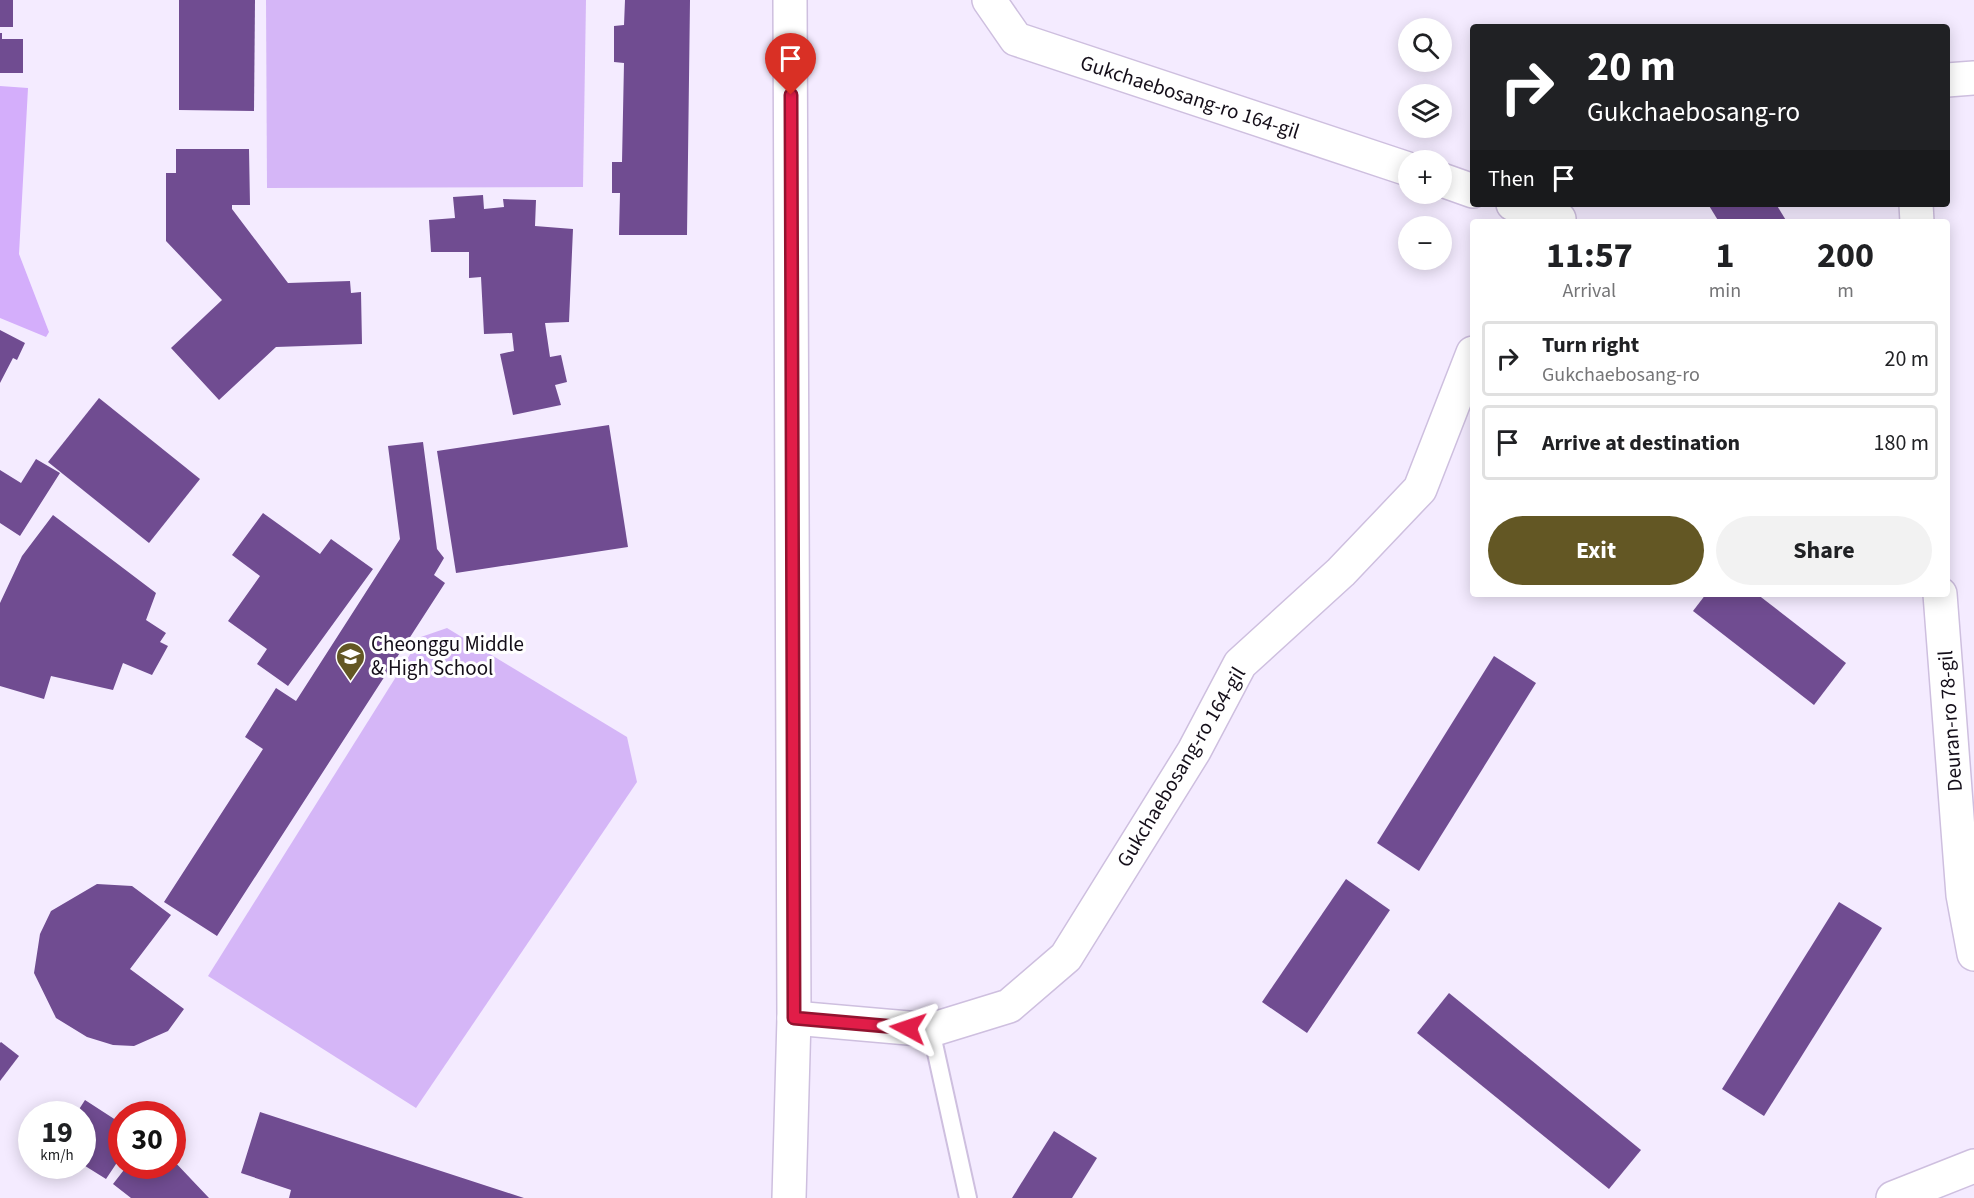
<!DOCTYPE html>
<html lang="en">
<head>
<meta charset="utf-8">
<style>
  body { margin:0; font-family:"Source Sans 3",sans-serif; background:#f2f2f2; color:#202124; height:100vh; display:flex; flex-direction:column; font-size:22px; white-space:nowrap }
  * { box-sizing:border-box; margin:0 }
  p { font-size:20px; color:#757577 }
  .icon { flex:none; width:33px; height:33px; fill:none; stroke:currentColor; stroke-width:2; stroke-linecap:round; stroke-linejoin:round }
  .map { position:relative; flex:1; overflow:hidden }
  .panel { position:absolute; left:1470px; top:219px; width:480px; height:378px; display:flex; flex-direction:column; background:#fff; border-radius:6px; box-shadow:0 3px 15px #0003 }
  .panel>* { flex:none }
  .top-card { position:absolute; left:1470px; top:24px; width:480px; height:183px; border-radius:6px; box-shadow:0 3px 15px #0003; background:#202124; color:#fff; overflow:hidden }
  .controls { position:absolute; left:1398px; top:18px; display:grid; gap:12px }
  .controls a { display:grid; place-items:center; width:54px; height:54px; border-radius:50%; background:#fff; box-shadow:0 3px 15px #0003; font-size:30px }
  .speed { position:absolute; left:18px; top:1101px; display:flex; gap:12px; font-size:30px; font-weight:700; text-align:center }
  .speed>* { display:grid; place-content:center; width:78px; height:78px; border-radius:50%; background:#fff; box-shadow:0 3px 15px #0003; line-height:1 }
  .speed small { font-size:15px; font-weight:400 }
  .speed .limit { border:9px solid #d22; background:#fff; color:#111 }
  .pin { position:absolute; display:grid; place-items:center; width:51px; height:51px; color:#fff; margin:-62px -26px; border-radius:50% 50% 50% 0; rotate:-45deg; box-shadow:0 0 6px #0007 }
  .pin .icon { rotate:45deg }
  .me { position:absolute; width:66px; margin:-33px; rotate:275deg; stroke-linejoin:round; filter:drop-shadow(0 0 4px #0008) }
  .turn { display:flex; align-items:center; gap:21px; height:126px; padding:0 18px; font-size:27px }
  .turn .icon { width:78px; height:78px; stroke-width:2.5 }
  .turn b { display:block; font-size:42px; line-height:51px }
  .then { display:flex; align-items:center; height:57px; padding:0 18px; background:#0003; gap:12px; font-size:22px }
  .eta { display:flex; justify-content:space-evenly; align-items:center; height:102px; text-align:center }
  .eta b { font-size:36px; font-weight:700; line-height:42px }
  .action { display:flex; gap:12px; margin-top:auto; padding:12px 18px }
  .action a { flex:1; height:69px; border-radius:36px; background:#635724; color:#fff; font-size:24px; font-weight:700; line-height:69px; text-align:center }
  .action a+a { background:#f2f2f2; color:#202124 }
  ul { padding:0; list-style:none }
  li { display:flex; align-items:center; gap:18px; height:75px; margin:0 12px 9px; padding:0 6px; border:3px solid #e0e0e0; border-radius:6px }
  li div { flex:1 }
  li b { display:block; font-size:22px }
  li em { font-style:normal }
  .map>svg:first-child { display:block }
</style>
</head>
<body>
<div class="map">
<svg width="1974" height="1198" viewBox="0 0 1974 1198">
  <rect width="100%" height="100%" fill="#f4ebff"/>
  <g fill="#d5b6f7">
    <polygon points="266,0 586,0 583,187 267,188"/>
    <polygon points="447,628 627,737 637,782 416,1108 208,976 421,637"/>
  </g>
  <polygon fill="#d4aefb" points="0,86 28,88 19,254 49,332 46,337 0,318"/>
  <g fill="#704c91">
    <rect x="0" y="0" width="13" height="27"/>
    <polygon points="179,0 255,0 254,111 179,110"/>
    <polygon points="625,0 690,0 687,235 619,235 620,193 612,193 612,162 622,162 624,63 614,62 614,26 624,25"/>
    <polygon points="0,33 2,33 2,39 23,39 23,73 0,73"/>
    <polygon points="176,149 249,149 250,205 232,205 232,209 288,283 350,281 351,293 361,292 362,344 276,347 219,400 171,348 222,300 166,241 166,173 176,173"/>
    <polygon points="483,195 484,209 504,207 503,199 536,200 535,226 573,229 569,322 545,323 550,357 561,355 567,382 555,385 561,405 513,415 500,354 514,351 512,333 484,334 481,277 469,278 469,252 431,252 429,220 455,218 453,197"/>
    <polygon points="1708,204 1776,204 1787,222 1719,222"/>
    <polygon points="0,330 25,343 17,360 13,358 0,383"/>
    <polygon points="99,398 200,479 149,543 48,462"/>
    <polygon points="609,425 628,547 456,573 437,451"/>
    <polygon points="423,442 437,549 444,558 434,575 445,583 217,936 164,902 263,749 245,737 276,688 296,701 400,539 388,446"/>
    <polygon points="36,459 60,473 20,536 0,523 0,470 21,483"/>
    <polygon points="263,513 320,554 331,539 373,569 288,686 257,664 267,649 228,621 260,576 232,555"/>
    <polygon points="53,515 156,593 146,620 166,633 160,642 168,646 152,675 123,663 113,690 51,676 44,699 0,686 0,603 22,556"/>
    <polygon points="1706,594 1757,594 1846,663 1814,705 1693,611"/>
    <polygon points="1494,656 1536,683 1419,871 1377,843"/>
    <polygon points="1346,879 1390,910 1307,1033 1262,1002"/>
    <polygon points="97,884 132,886 171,915 130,969 184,1009 168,1031 134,1046 113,1045 87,1037 56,1018 34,973 40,934 51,911"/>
    <polygon points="1839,902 1882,928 1764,1116 1722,1089"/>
    <polygon points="1449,993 1641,1150 1609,1189 1417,1033"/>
    <polygon points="1,1042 19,1056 0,1081 0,1043"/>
    <polygon points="85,1100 122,1124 122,1155 106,1179 82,1164 82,1114 76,1114"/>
    <polygon points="260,1112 524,1198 289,1198 291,1190 241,1173"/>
    <polygon points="1054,1131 1097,1158 1072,1198 1012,1198"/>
    <polygon points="172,1159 209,1198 131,1198 113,1184 127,1166 172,1166"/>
  </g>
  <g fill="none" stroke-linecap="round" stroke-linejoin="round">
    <defs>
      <polyline id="lane" points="931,1030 968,1198"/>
      <g id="street">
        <polyline points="989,0 1016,39 1408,169"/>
        <polyline points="1947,80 1974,78"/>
        <polyline points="1442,180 1473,191"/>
        <polyline points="1513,204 1559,219"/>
        <polyline points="1916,204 1917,222"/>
        <polyline points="1940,594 1963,895 1974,954"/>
        <polyline points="794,1018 931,1030 1009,1006 1066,957 1194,751 1240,664 1341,572 1420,489 1473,353"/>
        <polyline points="1893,1198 1974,1166"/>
      </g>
      <polyline id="secondary" points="789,1198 794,1018 790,0"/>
    </defs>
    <use href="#lane" stroke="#cebfdf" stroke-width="20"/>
    <use href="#street" stroke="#cebfdf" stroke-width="36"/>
    <use href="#secondary" stroke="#cebfdf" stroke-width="36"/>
    <use href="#lane" stroke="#fff" stroke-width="16"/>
    <use href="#street" stroke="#fff" stroke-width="33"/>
    <use href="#secondary" stroke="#fff" stroke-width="33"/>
  </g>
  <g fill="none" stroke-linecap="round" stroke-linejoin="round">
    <defs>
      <polyline id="route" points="791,95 794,1018 908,1028"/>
    </defs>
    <use href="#route" stroke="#92132f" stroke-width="15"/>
    <use href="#route" stroke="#e11d48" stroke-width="10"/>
  </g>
  <defs>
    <symbol id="school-pin" viewBox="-11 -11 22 30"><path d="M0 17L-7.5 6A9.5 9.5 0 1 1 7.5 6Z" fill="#635724" stroke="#fff"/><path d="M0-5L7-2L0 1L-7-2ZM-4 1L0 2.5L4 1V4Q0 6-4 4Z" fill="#fff"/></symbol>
  </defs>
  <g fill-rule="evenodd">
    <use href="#school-pin" x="334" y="640" width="33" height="45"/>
  </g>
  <g text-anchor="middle" stroke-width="6" stroke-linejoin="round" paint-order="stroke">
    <g font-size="21" fill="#140e19" stroke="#fff">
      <text transform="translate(1190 97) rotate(18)" y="7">Gukchaebosang-ro 164-gil</text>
      <text transform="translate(1950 721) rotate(-94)" y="7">Deuran-ro 78-gil</text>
      <text transform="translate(1181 767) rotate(-59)" y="7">Gukchaebosang-ro 164-gil</text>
    </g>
    <g font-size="21" fill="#140e19" stroke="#fff" text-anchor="start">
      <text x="371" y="651">Cheonggu Middle<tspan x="371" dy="24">&amp; High School</tspan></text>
    </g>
  </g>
</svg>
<div class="controls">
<a><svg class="icon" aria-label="search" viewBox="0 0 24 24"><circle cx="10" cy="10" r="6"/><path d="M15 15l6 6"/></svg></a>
<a><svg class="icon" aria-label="layers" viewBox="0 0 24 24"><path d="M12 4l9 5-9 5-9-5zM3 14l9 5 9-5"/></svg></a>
<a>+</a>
<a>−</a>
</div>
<div class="speed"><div>19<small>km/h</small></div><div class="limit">30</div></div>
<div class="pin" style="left:791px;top:95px;background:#d93025"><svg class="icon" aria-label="arrive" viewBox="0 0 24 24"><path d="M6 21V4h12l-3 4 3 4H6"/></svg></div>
<svg class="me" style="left:908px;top:1028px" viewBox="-20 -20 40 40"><path d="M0-17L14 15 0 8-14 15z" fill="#e11d48" stroke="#fff" stroke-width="4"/></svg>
<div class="top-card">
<div class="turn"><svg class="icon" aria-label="right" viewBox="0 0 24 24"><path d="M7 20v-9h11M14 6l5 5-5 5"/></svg><div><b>20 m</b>Gukchaebosang-ro</div></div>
<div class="then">Then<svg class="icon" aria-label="arrive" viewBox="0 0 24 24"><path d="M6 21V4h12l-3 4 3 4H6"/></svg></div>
</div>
<section class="panel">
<div class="eta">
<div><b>11:57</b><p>Arrival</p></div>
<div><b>1</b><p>min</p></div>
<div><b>200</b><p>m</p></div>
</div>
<ul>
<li><svg class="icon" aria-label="right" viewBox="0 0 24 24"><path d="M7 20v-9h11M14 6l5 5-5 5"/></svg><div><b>Turn right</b><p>Gukchaebosang-ro</p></div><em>20 m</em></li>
<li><svg class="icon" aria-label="arrive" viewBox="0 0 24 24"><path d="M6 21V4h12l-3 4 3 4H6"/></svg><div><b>Arrive at destination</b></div><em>180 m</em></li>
</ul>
<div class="action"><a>Exit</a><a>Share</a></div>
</section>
</div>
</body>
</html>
